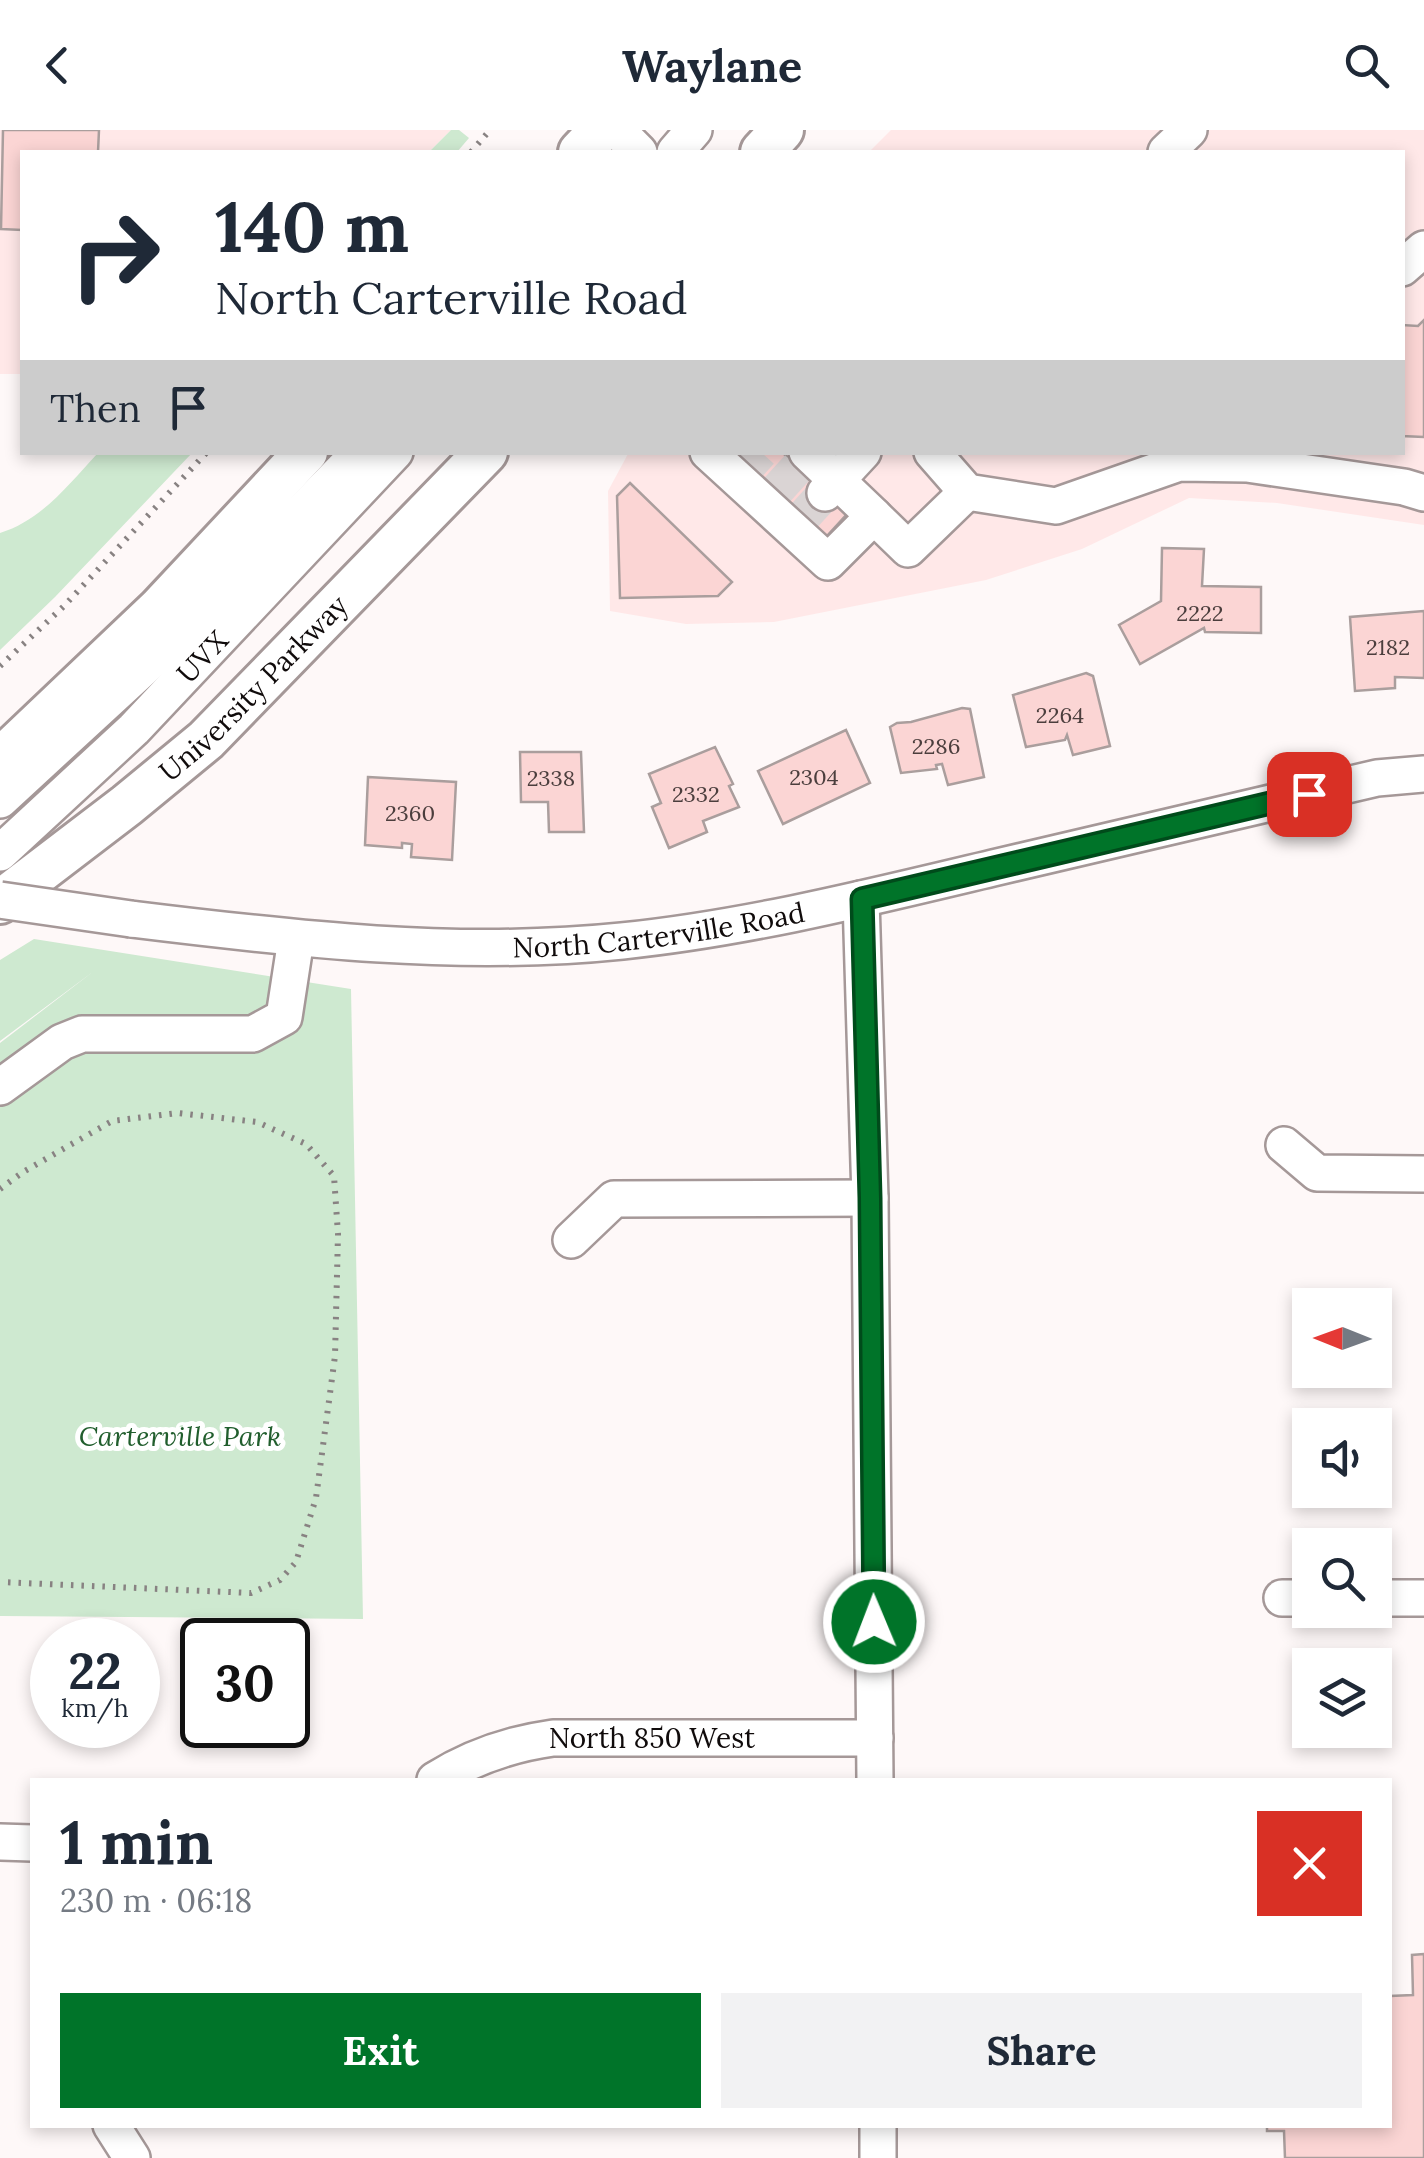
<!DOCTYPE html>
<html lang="en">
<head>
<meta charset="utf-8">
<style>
  body { margin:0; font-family:Lora,serif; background:#f2f2f3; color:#1f2937; height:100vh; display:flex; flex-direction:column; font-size:38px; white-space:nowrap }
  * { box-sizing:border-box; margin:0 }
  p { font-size:32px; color:#747a83 }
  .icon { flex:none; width:55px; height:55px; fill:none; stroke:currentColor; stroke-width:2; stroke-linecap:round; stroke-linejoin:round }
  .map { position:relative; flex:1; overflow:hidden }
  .side { position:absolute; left:30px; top:1648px; width:1362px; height:350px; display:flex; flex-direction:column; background:#fff; border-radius:0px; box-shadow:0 5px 15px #0003 }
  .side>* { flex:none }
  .guide { position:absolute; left:20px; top:20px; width:1385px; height:305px; border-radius:0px; box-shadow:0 5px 15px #0003; background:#fff; color:#1f2937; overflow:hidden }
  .needle { width:65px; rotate:271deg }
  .fabs { position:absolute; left:1292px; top:1158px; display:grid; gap:20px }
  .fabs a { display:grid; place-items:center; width:100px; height:100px; border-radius:0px; background:#fff; box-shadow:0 5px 15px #0003; font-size:50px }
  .speed { position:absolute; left:30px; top:1488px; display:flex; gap:20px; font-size:50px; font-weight:700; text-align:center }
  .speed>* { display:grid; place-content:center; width:130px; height:130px; border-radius:50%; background:#fff; box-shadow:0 5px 15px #0003; line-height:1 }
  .speed small { font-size:25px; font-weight:400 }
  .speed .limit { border:5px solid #111; border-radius:15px; background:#fff; color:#111 }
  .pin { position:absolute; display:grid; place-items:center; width:85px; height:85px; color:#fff; margin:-42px; border-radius:20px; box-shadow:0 5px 15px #0006 }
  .me { position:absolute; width:110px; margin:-55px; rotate:359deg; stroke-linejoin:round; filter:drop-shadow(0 0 8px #0008) }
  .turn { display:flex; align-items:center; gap:35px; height:210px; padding:0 30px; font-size:45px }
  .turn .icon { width:130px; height:130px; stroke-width:2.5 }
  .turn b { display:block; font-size:70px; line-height:85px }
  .then { display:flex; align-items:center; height:95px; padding:0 30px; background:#0003; gap:20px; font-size:38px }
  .round { display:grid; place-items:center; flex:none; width:105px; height:105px; border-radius:0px; background:#f2f2f3 }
  .overview { display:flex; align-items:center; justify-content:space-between; height:170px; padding:0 30px }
  h1 { font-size:60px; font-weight:700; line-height:75px }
  .button { display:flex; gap:20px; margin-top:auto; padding:20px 30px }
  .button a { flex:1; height:115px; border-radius:0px; background:#007429; color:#fff; font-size:40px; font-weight:700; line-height:115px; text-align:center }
  .button a+a { background:#f2f2f3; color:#1f2937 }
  header { display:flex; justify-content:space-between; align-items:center; height:130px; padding:0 30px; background:#fff; font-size:45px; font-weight:700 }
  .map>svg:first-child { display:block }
</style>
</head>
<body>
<header><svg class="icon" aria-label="back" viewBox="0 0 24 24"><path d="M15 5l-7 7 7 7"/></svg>Waylane<svg class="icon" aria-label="search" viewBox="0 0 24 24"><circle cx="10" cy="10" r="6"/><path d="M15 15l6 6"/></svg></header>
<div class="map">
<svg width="1424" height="2028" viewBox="0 0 1424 2028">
  <rect width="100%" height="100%" fill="#fef8f8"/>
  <g fill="#ffe8e8">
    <polygon points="0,0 451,0 429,22 22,22 22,244 0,244"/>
    <polygon points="891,0 1424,0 1424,395 1277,373 1189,368 1082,419 986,450 774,492 686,494 610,481 608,361 629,322 1402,322 1402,22 869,22"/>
  </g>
  <g fill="#cee9d0">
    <polygon points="451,0 459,0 469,8 457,22 429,22"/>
    <path d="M98,323H192L55,467L0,520V403C42,390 69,354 98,323Z"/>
    <polygon points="34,809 351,859 363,1489 0,1486 0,913 94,841 0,911 0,830"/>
  </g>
  <g fill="#fbd5d4" stroke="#aa9e9d" stroke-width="2.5">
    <polygon points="3,0 99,0 98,22 22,22 22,100 1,99"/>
    <polygon points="1424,190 1424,307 1402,306 1402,195 1418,196"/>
    <polygon points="736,322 782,322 847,384 826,407"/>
    <polygon points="630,353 732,452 718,466 620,468 617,366"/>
    <polygon points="1162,418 1204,419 1202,456 1261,457 1261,503 1205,502 1204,498 1140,534 1119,495 1161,471"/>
    <polygon points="1424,481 1424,548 1395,547 1395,558 1355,561 1350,487"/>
    <polygon points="1086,543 1093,546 1110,616 1073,625 1067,605 1065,610 1026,617 1013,565"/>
    <polygon points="962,578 970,579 984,647 948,655 942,634 936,635 937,639 901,643 890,597 897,593 911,592"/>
    <polygon points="846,600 870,653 783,694 758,641"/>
    <polygon points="715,617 733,654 729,656 739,677 703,691 707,702 669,718 652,677 661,673 649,644"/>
    <polygon points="520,622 581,622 584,702 549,702 548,672 521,672"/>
    <polygon points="368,647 456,652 452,730 411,727 412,714 402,713 402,718 365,715"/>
    <polygon points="1424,1824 1424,2028 1285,2028 1284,2001 1267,2001 1267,1995 1390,1995 1390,1866 1413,1865 1412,1825"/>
  </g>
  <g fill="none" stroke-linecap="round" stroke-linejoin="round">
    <g stroke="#dad4d4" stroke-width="35" stroke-dasharray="35 18" stroke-linecap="butt">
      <polyline points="749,335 761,322"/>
      <polyline points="777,360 798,337"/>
      <polyline points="804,386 825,363"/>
    </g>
    <defs>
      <g id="minor">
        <polyline points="617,0 639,22"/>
        <polyline points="675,22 694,0"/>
        <polyline points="1166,22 1189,0"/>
        <polyline points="1402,138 1424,119"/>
        <polyline points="708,322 828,432 874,386 807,322"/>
        <polyline points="932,322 967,362 1056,376 1179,333 1247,334 1404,357 1424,363"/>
        <polyline points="825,363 863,322"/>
        <polyline points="874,386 908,419 967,362"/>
        <polyline points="0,670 201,485 360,322"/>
        <path id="s1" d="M0,723L134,599L395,322"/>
        <polyline points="861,769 870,1068 875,1650"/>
        <path id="s2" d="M131,789C293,809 458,828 622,811C748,798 871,767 993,738C1121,707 1249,677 1377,648L1424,644"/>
        <polyline points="0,957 62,912 82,904 253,904 284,887 296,809"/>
        <polyline points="1284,1015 1317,1043 1424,1044"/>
        <polyline points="571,1110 614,1069 870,1068"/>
        <polyline points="1282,1468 1310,1468"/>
        <polyline points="1375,1468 1424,1468"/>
        <path id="s3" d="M435,1650C472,1627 510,1614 553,1608H875"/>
        <polyline points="0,1712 32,1713"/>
        <polyline points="111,1995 132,2028"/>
        <polyline points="878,1995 878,2028"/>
      </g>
      <g id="major">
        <polyline points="580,22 601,0"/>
        <polyline points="762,22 782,0"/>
        <polyline points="0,630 159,479 306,322"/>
        <path id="s4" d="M0,772L127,675L206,610L486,322"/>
      </g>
    </defs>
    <use href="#minor" stroke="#a59898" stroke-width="40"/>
    <use href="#major" stroke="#a59898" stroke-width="48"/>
    <g stroke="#888282" stroke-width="6" stroke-dasharray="2.5 8" stroke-linecap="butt">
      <polyline points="471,22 490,0"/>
      <polyline points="0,536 64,476 207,322"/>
      <polyline points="0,1059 23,1042 112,991 178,983 257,992 306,1014 334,1046 338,1104 335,1226 316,1368 296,1432 280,1450 251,1463 0,1452"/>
    </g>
    <use href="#minor" stroke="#fff" stroke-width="35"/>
    <use href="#major" stroke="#fff" stroke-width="42"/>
    <defs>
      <polyline id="minor-bridge" points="0,770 131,789"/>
    </defs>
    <use href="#minor-bridge" stroke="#a59898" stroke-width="40" stroke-linecap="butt"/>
    <use href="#minor-bridge" stroke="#fff" stroke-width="35"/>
  </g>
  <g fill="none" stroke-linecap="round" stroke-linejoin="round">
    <defs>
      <polyline id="route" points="874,1492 870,1068 862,769 1309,664"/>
    </defs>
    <use href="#route" stroke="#004b1b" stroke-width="25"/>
    <use href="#route" stroke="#007429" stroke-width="18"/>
  </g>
  <g text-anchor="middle" stroke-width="10" stroke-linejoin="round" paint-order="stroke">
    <g font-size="22" fill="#4b3e3d">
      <text x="1200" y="491">2222</text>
      <text x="1388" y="525">2182</text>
      <text x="1060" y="593">2264</text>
      <text x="936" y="624">2286</text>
      <text x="814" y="655">2304</text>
      <text x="551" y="656">2338</text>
      <text x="696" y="672">2332</text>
      <text x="410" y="691">2360</text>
    </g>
    <g font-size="28" fill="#100b0b" stroke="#fff">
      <text dy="10" stroke="none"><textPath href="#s1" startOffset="282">UVX</textPath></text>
      <text dy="10" stroke="none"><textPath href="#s4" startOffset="332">University Parkway</textPath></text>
      <text dy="10" stroke="none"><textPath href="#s2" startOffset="530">North Carterville Road</textPath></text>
      <text dy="10" stroke="none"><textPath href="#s3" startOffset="225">North 850 West</textPath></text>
    </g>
    <g font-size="28" font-style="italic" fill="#215e2d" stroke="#fff">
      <text x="180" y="1316">Carterville Park</text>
    </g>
  </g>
</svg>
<div class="fabs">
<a><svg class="needle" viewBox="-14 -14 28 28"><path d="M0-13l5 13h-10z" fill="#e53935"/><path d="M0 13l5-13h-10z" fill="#747a83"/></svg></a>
<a><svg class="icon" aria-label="sound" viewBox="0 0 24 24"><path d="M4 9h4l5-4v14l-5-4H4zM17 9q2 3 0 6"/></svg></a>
<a><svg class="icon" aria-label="search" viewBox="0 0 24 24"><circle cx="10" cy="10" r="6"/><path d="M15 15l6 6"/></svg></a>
<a><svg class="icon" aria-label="layers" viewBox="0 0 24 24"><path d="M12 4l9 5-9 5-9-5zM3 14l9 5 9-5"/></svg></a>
</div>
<div class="speed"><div>22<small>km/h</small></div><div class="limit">30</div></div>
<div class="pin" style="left:1309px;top:664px;background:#d93025"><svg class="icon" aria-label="arrive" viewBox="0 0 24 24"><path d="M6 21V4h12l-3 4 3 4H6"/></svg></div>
<svg class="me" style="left:874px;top:1492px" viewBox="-20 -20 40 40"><circle r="17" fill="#007429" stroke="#fff" stroke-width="3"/><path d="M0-11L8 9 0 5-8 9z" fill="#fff"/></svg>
<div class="guide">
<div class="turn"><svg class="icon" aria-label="right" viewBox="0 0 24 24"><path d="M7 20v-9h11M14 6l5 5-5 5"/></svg><div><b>140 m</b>North Carterville Road</div></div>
<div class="then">Then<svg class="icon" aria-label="arrive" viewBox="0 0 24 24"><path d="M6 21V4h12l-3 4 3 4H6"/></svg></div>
</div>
<section class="side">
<div class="overview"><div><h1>1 min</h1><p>230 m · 06:18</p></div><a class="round" style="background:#d93025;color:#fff"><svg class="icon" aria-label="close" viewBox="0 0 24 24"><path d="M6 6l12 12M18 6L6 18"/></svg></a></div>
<div class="button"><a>Exit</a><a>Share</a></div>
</section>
</div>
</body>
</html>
